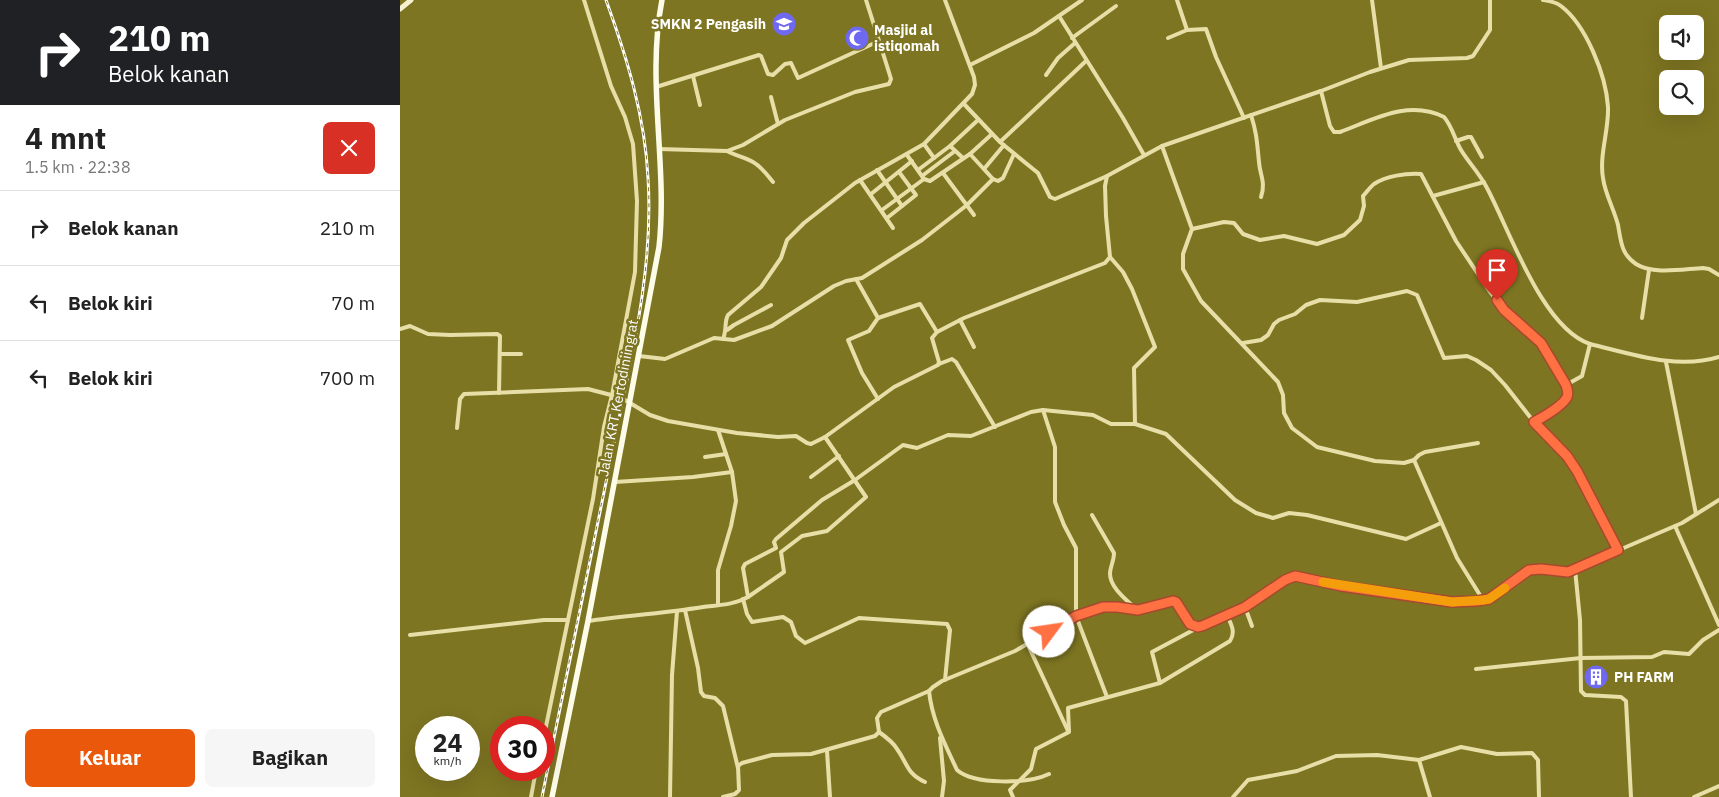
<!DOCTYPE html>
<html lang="id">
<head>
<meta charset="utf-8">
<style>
  body { margin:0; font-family:"IBM Plex Sans",sans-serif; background:#f6f6f6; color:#222; height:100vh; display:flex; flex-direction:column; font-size:19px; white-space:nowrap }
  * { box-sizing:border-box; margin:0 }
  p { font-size:16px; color:#767676 }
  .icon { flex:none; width:28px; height:28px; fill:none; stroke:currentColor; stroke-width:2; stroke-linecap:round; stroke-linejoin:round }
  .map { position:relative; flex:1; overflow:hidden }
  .sheet { display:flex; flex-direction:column; background:#fff; width:400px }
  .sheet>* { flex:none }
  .banner { background:#202124; color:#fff; overflow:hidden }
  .buttons { position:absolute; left:1259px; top:15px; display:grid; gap:10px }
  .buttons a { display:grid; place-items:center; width:45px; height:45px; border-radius:8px; background:#fff; box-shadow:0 5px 20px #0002; font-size:25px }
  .speed { position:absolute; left:15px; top:716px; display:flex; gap:10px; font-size:25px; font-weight:700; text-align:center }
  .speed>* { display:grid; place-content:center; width:65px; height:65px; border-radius:50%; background:#fff; box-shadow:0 5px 20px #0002; line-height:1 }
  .speed small { font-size:12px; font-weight:400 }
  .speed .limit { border:8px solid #d22; background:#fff; color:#111 }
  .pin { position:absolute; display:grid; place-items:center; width:42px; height:42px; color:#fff; margin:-51px -21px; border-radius:50% 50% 50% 0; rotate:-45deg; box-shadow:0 0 5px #0007 }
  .pin .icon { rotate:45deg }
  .me { position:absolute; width:55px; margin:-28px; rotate:59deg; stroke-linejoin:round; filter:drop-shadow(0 0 4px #0008) }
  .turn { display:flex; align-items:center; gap:18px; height:105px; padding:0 25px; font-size:22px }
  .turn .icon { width:65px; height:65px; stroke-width:2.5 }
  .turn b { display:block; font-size:35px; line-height:42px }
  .round { display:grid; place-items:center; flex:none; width:52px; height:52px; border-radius:8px; background:#f6f6f6 }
  .head { display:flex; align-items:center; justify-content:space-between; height:85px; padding:0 25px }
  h1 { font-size:30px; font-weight:800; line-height:38px }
  .primary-button { display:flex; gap:10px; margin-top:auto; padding:10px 25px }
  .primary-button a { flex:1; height:58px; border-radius:8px; background:#ea580c; color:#fff; font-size:20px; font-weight:800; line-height:58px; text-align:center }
  .primary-button a+a { background:#f6f6f6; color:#222 }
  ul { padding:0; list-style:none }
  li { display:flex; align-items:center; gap:15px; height:75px; padding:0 25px; border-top:1px solid #e0e0e0 }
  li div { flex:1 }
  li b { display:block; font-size:19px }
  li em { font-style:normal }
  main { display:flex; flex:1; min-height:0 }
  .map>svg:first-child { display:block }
</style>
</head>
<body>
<main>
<section class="sheet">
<div class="banner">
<div class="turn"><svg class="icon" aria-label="right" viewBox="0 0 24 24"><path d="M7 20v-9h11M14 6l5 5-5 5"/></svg><div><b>210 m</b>Belok kanan</div></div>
</div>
<div class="head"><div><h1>4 mnt</h1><p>1.5 km · 22:38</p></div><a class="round" style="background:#d93025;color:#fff"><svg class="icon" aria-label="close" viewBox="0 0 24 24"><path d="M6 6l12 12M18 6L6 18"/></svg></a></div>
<ul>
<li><svg class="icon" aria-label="right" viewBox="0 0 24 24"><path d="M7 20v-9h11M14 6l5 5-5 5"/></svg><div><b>Belok kanan</b></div><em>210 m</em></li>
<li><svg class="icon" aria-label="left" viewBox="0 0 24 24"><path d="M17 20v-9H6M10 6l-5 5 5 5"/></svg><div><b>Belok kiri</b></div><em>70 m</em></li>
<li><svg class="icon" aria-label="left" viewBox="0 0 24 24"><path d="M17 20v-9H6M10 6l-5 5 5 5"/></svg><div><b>Belok kiri</b></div><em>700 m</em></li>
</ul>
<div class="primary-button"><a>Keluar</a><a>Bagikan</a></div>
</section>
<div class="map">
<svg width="1319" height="797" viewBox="0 0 1319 797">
  <rect width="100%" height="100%" fill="#7e7522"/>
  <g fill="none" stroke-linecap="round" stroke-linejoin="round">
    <polyline stroke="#98914e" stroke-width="4" stroke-dasharray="4 2" stroke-linecap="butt" points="215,396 225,400"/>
    <g stroke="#e7dfa7" stroke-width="4">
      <polyline points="777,0 787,30"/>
      <polyline points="972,0 981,68"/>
      <path d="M1143,0C1149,1 1156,2 1161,6C1186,25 1206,75 1208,107C1209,130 1199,155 1203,178C1205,194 1214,209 1218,225C1221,241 1221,254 1236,264C1253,275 1283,269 1303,268L1309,269L1319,275"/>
      <polyline points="659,16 723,118 744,155"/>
      <polyline points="672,38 716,6"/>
      <polyline points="768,38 787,30 806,29 816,57 844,118"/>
      <polyline points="570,65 634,33 682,0"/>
      <polyline points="646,75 658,58 675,43"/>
      <polyline points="293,76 300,105"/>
      <polyline points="256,87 359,55 361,56 368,74 373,75 385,64 391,63 398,78 479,41"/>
      <path d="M921,91L930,126L934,132H940C973,120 1008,99 1044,117C1052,126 1055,140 1061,150C1069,163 1080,174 1087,188C1110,231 1142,328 1190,344C1232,354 1277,370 1319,357"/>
      <polyline points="371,97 378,124"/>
      <polyline points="564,104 600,142 638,173 650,197 655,199 707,176 762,146 921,91 970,72 1009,60 1067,58 1073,56 1090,30 1090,0"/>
      <path d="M851,115C857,134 857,143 859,162C860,176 866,182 861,197"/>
      <polyline points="1056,141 1068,137 1071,137 1082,157"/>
      <polyline points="600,142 686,61"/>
      <polyline points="524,144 534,158"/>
      <polyline points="550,146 563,158"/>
      <polyline points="762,146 792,229 783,254 783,269 801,301 878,382 883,395 884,413 892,428 917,447 975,461 1004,463 1014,460 1057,558 1083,600"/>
      <polyline points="259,149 327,151 343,145 385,120 455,92 489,84 491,79 487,66 466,0"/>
      <path d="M327,151C336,156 345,157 353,162C362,167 367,175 373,182"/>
      <polyline points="570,154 593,179 598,181 603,178 614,154"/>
      <polyline points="507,155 524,179 530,181 570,154 592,134"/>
      <polyline points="584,169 604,145"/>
      <polyline points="477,170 502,206"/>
      <polyline points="518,170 550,146 578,120"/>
      <polyline points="543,173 574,215"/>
      <polyline points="522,176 555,151"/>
      <polyline points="707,176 705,186 706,216 710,257 723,272 732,289 755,347 734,368 735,424"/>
      <polyline points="460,180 493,228"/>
      <polyline points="471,194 512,161"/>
      <polyline points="1033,196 1084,182"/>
      <polyline points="482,210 524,179"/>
      <polyline points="487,218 516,195 499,172"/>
      <path d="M792,229L824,222L834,223L843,234L860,240L884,236L917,244L944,235L960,220L964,206L963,196C967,192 970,187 974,184C986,176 1006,173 1021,174L1056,241L1090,292L1104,310L1141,343L1166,385C1167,389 1169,393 1167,397C1163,406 1143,417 1134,422"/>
      <polyline points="456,279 478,318 469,331 448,340 462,373 478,399"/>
      <polyline points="478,318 520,304 537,332"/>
      <polyline points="1242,318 1249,270"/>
      <polyline points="560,320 574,347"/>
      <polyline points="0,329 10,326 28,334 50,335 97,334 100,336 99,393"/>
      <polyline points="327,330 334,325 371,305"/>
      <path d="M323,339C327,330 324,322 328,315L361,287L381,258L387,240L404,223L455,183L524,144L572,94L575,85L574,77L545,0"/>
      <polyline points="843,343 861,340 868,335 874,324 879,320 895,314 906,305 920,300 957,302 1007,291 1017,295 1044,358 1067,356 1076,360 1091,370 1105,385 1134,422 1167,456 1191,497 1218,550"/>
      <polyline points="101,354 121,354"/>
      <polyline points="239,356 265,359 314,338 334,340 372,326 434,286 446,281 462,278 522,240 567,205 593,179"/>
      <polyline points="1266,362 1296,514"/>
      <polyline points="539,364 552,359 556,362 595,427"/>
      <polyline points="1166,385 1182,376 1190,344"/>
      <polyline points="225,400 250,415 268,421 337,433 378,437 396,436 407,443 411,444 425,437 494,387 538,365 539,362 532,338 537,332 564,318 705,263 710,257"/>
      <polyline points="643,410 655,447 655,502 664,525 676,548 676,616 707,697"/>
      <polyline points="57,428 60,399 64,394 188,389 215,396"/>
      <polyline points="305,457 326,454"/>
      <polyline points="1014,460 1019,455 1025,452 1078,443"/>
      <polyline points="411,477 439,456"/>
      <polyline points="215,482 293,477 332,472"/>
      <path d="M692,515L714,553C714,561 710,567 710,574C710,588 728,601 737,610"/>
      <polyline points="1275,526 1319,625"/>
      <polyline points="1175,569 1180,620 1181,691 1185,695 1221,697 1226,701 1231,797"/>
      <polyline points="348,597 384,572 381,552 402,536 427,531 466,497 425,437"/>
      <polyline points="343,599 347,614 352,622 383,617 391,622 396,636 405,643 459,618 547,624 550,630 545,680"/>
      <polyline points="318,605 318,570 331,526 336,501 332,472 318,430"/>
      <polyline points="845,607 852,626"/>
      <polyline points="285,610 298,668 301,692 304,696 315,698 323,706 338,768"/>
      <path d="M188,621C226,616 265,613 303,607C318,605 334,605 348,597L343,568L345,564L376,548L374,542L376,539L422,500L455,480L503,445L517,448L548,435L571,436L631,412L643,410L693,415L711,424H735L766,434L835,500L856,513L873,518L889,513L907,515L1006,539L1041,523"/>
      <polyline points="10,635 144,620 168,620"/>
      <polyline points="628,645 668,731"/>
      <polyline points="1076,669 1181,658 1252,657 1264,652 1289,654 1303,640 1319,630"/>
      <polyline points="760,683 752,652 799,627"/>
      <path d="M529,691C532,720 545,744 557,770C574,785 628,784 649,774"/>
      <path d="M479,732C486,737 493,742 497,749C508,764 506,773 525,782"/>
      <polyline points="144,736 193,499 204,427 212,395 235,272 237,201 233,144 225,117 211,86 184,0"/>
      <polyline points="540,738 544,781 542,797"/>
      <polyline points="427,751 430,797"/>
      <polyline points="1019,760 1030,797"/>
      <polyline points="131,797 136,770"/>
      <polyline points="270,797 272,675 277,611"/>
      <path d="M323,797L335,794L339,790L338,766L342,763L372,755L411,754L475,736L479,732L477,718L481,712L529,691L533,687L542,681L615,651L676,616L703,607H717L737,610L773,601C783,604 784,617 790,624L798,627C814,623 833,614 847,605C859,598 883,576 896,576C911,576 927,584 941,586L1052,602L1077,601L1089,599C1099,592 1124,570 1135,569C1147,567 1159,574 1170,571L1282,523L1319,500"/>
      <path d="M613,797L610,790L631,769L636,749L669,732L668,708L760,683L830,641C836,632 831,624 827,615"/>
      <polyline points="833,797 848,780 897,771 936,756 977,755 1019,760 1061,747 1097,754 1132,753 1138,760 1139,797"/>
      <polyline points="1294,797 1319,786"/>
    </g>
    <polyline stroke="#f6f2d1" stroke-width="5" points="0,9 11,0"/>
    <path stroke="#fdfce8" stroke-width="5.5" d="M152,797L188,621L259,247C268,165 246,81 262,0"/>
    <defs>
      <path id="rail" d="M142,797C165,682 188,567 212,453C230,362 254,271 248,178C245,116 227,58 206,0"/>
    </defs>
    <use href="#rail" stroke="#fff" stroke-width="3"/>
    <use href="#rail" stroke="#7e7522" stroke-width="1" stroke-dasharray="4" stroke-linecap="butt"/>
  </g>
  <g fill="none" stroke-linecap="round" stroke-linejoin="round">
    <defs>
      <path id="route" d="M649,632L676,616L703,607H717L738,610L773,601L776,602L790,624L798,627L802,626L845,607L885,580L895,576L941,586L1052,602L1077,601L1089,599L1129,570L1141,569L1168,572L1218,550L1177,471L1167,456L1134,422C1143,417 1163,406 1167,397C1169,393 1167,389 1166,385L1141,343L1104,310L1097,300"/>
    </defs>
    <use href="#route" stroke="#a6492c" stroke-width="12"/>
    <use href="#route" stroke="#ff7043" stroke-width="9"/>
    <polyline stroke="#f59e0b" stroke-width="9" points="923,582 1052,602 1084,600 1089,599 1105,588"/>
  </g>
  <defs>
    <symbol id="school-disc" viewBox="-11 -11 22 22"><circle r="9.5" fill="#6f69f2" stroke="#7e7522"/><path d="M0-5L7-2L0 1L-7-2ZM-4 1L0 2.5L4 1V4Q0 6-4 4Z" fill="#fff"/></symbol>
    <symbol id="mosque-disc" viewBox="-11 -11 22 22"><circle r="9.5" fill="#6f69f2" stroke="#7e7522"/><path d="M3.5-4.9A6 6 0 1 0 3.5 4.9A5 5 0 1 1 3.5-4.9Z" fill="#fff"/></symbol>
    <symbol id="building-disc" viewBox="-11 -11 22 22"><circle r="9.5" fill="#6f69f2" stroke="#7e7522"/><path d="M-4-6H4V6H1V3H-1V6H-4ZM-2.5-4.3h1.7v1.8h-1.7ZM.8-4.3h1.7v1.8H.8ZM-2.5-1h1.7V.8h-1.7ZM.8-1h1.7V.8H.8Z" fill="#fff"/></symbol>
  </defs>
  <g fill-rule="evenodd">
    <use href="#school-disc" x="370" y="10" width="28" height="28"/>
    <use href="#mosque-disc" x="443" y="24" width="28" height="28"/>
    <use href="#building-disc" x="1182" y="663" width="28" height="28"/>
  </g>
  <g text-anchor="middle" stroke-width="5" stroke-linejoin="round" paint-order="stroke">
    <g font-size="14" font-weight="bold" fill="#fff" stroke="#7e7522" text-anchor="start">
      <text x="366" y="29" text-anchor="end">SMKN 2 Pengasih</text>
      <text x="474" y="35">Masjid al<tspan x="474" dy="16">istiqomah</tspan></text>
      <text x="1214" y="682">PH FARM</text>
    </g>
    <g font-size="14" fill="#fff" stroke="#7e7522">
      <text transform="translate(218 398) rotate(-79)" y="5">Jalan KRT Kertodiniingrat</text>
    </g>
  </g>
</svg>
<div class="buttons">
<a><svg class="icon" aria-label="sound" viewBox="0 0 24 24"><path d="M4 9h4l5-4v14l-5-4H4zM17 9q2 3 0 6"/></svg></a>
<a><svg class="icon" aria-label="search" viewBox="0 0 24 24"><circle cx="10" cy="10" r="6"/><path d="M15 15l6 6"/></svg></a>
</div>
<div class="speed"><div>24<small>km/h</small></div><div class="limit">30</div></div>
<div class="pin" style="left:1097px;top:300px;background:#d93025"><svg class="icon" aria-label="arrive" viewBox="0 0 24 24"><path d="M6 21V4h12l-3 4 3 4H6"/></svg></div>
<svg class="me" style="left:649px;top:632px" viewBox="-20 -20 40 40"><circle r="19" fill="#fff"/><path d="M0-13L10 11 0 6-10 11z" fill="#ff7043"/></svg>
</div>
</main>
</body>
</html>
